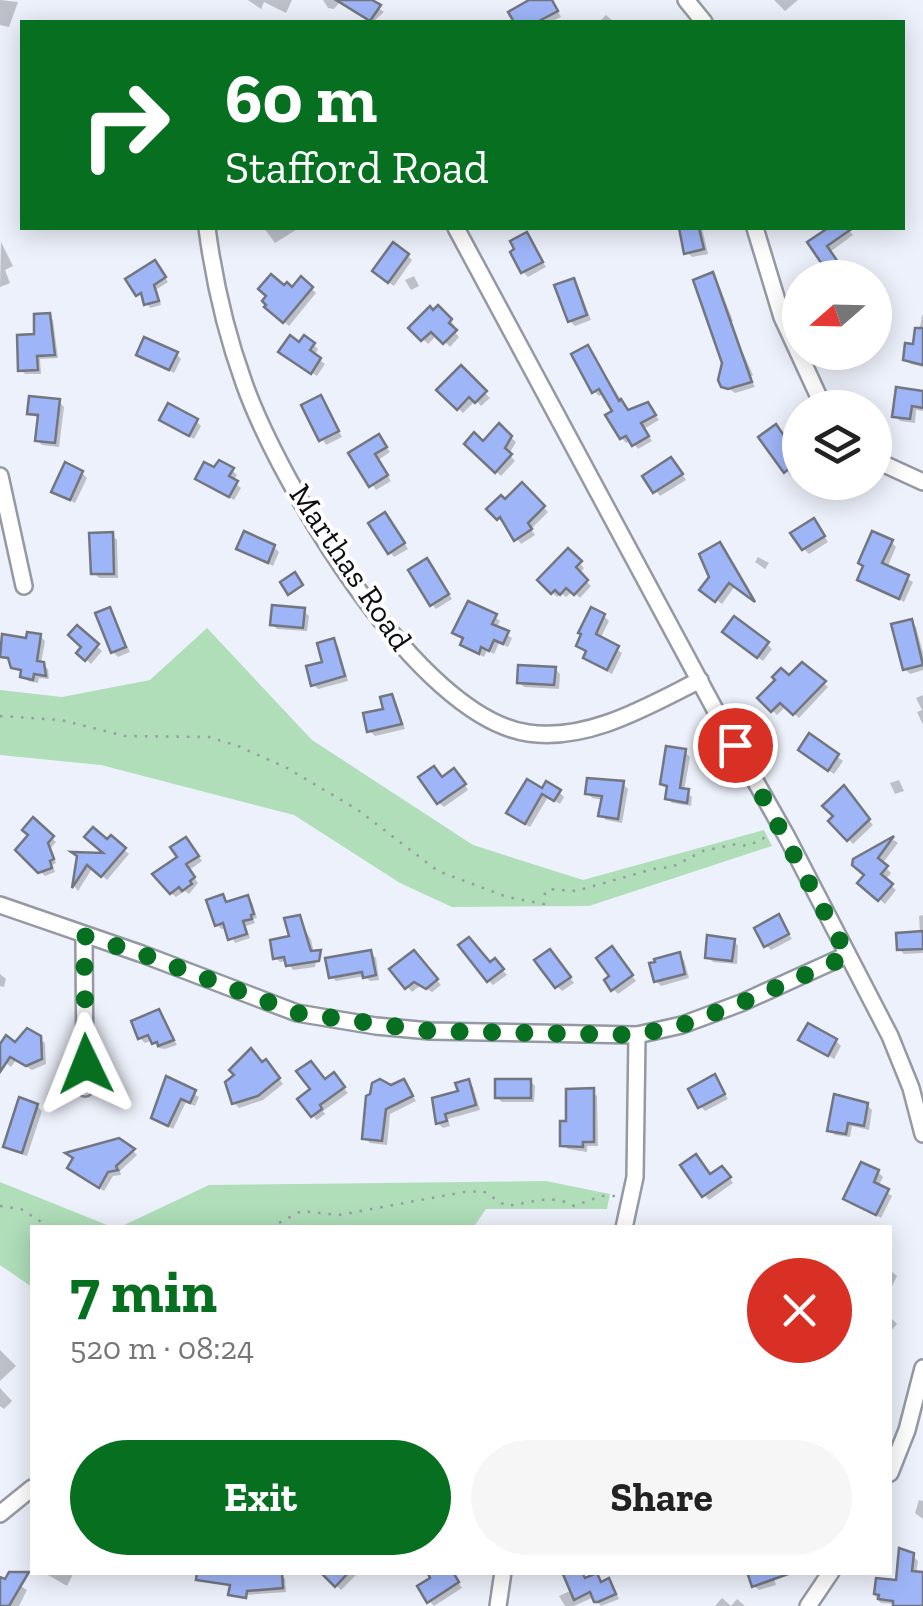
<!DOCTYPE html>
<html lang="en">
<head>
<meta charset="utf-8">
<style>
  body { margin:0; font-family:"Zilla Slab",serif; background:#f6f6f6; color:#222; height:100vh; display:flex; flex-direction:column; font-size:38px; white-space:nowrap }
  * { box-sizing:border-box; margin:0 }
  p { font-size:32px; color:#767676 }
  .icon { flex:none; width:55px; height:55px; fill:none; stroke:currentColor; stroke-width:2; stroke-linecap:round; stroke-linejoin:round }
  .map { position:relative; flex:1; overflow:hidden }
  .side { position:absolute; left:30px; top:1225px; width:862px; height:350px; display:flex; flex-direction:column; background:#fff; border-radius:0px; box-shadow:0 5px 25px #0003 }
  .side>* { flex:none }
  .banner { position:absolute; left:20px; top:20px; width:885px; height:210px; border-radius:0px; box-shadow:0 5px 25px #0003; background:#067020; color:#fff; overflow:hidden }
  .needle { width:65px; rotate:250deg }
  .controls { position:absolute; left:782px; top:260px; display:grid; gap:20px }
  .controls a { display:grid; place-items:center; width:110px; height:110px; border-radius:50%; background:#fff; box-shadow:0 5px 25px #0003; font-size:50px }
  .pin { position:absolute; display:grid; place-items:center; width:85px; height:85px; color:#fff; margin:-42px; border:5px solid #fff; border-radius:50%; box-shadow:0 2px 10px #0007 }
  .me { position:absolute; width:110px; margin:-55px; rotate:358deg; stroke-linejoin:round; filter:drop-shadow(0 0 8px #0008) }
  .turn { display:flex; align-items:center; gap:35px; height:210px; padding:0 40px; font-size:45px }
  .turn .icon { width:130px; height:130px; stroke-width:2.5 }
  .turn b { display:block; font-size:70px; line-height:85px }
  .round { display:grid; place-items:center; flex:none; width:105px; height:105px; border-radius:52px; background:#f6f6f6 }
  .head { display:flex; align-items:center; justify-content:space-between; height:170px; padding:0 40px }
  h1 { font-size:60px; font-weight:700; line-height:75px; color:#067020 }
  .primary-button { display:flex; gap:20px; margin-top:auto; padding:20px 40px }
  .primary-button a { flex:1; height:115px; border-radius:60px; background:#067020; color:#fff; font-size:40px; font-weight:700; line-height:115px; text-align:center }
  .primary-button a+a { background:#f6f6f6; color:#222 }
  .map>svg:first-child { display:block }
</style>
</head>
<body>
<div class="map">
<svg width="923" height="1606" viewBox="0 0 923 1606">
  <rect width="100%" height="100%" fill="#edf1fb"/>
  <g fill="#afdeb9">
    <polygon points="207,628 312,740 473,845 583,880 764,830 772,846 589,906 452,907 400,883 294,815 101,765 0,755 0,690 62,697 150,680"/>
    <polygon points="546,1181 610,1194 607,1209 486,1209 473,1228 120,1227 209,1185"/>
    <polygon points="0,1182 112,1227 32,1228 32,1287 0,1265"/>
  </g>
  <g fill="#0003">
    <polygon points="0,0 18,2 9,27 0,25"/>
    <polygon points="248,0 292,0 286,13 264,2 261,9"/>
    <polygon points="323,0 367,0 384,12 373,22 340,2 334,9 328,8"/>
    <polygon points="534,0 552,0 561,17 550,22 517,22 511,13"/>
    <polygon points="774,0 798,0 785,11"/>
    <polygon points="606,15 614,22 599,22"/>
    <polygon points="264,228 299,228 275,243"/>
    <polygon points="681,228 702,228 708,254 692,257 687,252"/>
    <polygon points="833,228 847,228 853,235 830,252 841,268 833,274 810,243"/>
    <polygon points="527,235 546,267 528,277 523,272"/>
    <polygon points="1,242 13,266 5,270 10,283 0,287"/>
    <polygon points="408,256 412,260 394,286 380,276"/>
    <polygon points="159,268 168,282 157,289 161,305 150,308 144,297 138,294"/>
    <polygon points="713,275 717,280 733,321 729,322 753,375 750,377 755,387 735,393 723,385 725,368"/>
    <polygon points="414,276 419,286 411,290 405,280"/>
    <polygon points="301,279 316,293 289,326 272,312"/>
    <polygon points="573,281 578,286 591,320 575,326 570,321"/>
    <polygon points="438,309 455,326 452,329 459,337 450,347 438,334 428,344 412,328"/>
    <polygon points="922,315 923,315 923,367 911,364 906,359 917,347"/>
    <polygon points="49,316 53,320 58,358 40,359 41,374 25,374 21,370"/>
    <polygon points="300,345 314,345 318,349 314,356 325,364 317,376 287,356"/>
    <polygon points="588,348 629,412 652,410 659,420 644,429 652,441 638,449 631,440 626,443 622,438 616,412 605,393 599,396 594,391"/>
    <polygon points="139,354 176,354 181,359 174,373"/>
    <polygon points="461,369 490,398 481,406 476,400 463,413 439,390"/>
    <polygon points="923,394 923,411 916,410 915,423 900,421 895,416"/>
    <polygon points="320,398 342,437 326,445 304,406"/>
    <polygon points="59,402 64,407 59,447 42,445 37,440 40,419 30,413"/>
    <polygon points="162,420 196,421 201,426 194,439"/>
    <polygon points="499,427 516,442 509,454 515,461 501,476 467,444 484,444"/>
    <polygon points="780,432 800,460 800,470 791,476 762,437"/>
    <polygon points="383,442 390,452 378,460 391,481 376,490 352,454"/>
    <polygon points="676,465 686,480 660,496 646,477"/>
    <polygon points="232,470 237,475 233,481 241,488 234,500 203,483 215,471"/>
    <polygon points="82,473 87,478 75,503 54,491"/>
    <polygon points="522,486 548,512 531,529 535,535 521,544 505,521 503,523 490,509 505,503"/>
    <polygon points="390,521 408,549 394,557 390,552"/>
    <polygon points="818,526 828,542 809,554 804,549"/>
    <polygon points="112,535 117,540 118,578 99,578 94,573"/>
    <polygon points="891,542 896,547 887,568 913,582 904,602 860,579"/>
    <polygon points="274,547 279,552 273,566 239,548"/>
    <polygon points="568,552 584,568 579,574 591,586 580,598 573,591 566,597 561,593 557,597 540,580"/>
    <polygon points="702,555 735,586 722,604 704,590 712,577"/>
    <polygon points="758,557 769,563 765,569 755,562"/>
    <polygon points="431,566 452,599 436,609 432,604"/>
    <polygon points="110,610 130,652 118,657 113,652"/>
    <polygon points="304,611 309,616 307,631 277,629 272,624"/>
    <polygon points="604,616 609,621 600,639 622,653 612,674 591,663 586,658 589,652 579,645"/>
    <polygon points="495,617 500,621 496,628 512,638 508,647 499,643 494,654 487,650 484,657 468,649 463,644 465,640 455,632"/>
    <polygon points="911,622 916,627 923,653 923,670 910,674 905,669"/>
    <polygon points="77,628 102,651 91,664 79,653 84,647"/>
    <polygon points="40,636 45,641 41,663 48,669 49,679 39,678 38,683 28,681 12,662 2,656"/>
    <polygon points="730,637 767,644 772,649 763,661"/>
    <polygon points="333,641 338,646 348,681 318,689 313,684"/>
    <polygon points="802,665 828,687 799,718 786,706 777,715 760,698 789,679"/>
    <polygon points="555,669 560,674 559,689 524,687 519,682"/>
    <polygon points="923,695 923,725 917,712 922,710 916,698"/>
    <polygon points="391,697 396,702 405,729 375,736 370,731 386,711"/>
    <polygon points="810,737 843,761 834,774 806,754"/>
    <polygon points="685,752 690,757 684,791 692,797 691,806 672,803 668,798 669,790 663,783"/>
    <polygon points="459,776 468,790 444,807 439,803 442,780"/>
    <polygon points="899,780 904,791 895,794 890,783"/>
    <polygon points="623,784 628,789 622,823 606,820 601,815 604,800 592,798 588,793"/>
    <polygon points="542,791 559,792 564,797 560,804 548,797 530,827 514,818"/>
    <polygon points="848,794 873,825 853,844 831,822"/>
    <polygon points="33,821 56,842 51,848 56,863 52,865 55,872 45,876 19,850 31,835"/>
    <polygon points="111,839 129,854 107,880 93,867 78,891 75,887 79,856 109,856 108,843"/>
    <polygon points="894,840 898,843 882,864 891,873 885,880 896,890 885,904 860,883 867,876 855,861"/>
    <polygon points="190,845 202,861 189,870 198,883 189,894 185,891 176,897 166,889 180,858"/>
    <polygon points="223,897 228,904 247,898 252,902 257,918 253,919 255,923 246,926 250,938 235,943 227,927 221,929 217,924"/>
    <polygon points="923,915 923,953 904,954 899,949 920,934 919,916"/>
    <polygon points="299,918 311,940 314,953 322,955 317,955 315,967 293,970 287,961 280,962 276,958 292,938"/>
    <polygon points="778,918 792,939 771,950 766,945"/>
    <polygon points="734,941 738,946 737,964 713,962 708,957"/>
    <polygon points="371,953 376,958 379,980 370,981 365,976 336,981 331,976"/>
    <polygon points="617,955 636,981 618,994 613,989 612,977"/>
    <polygon points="679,955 684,960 689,978 661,986 656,981"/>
    <polygon points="555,957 574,983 562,991 557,986"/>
    <polygon points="418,958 441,985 432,992 421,985 412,992 392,969"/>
    <polygon points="495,962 507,975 493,985 489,981 490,965"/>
    <polygon points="0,974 6,979 4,987 0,986"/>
    <polygon points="159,1012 177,1045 165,1049 159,1048 153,1040 145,1043 140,1038"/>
    <polygon points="39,1038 45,1043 46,1064 32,1070 16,1060 11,1067 0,1058 0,1048"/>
    <polygon points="802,1040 836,1041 841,1046 834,1059"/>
    <polygon points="263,1065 270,1067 283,1084 263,1100 239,1108 234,1103"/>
    <polygon points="714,1078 728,1099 705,1111 700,1106"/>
    <polygon points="167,1080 199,1097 195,1106 186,1102 173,1129 154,1118"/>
    <polygon points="338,1081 348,1093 323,1111 325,1114 317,1120 312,1115 325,1082"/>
    <polygon points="530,1081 535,1086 534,1102 502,1102 497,1097"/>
    <polygon points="403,1082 416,1101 390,1114 387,1145 370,1143 365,1138 391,1088"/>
    <polygon points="468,1082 473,1087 480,1110 448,1119 450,1126 443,1128 438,1123"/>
    <polygon points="592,1091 597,1096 598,1146 587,1146 587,1152 568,1149 563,1144 568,1124"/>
    <polygon points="867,1105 872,1110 869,1130 852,1126 850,1137 835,1135 830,1130"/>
    <polygon points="37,1106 42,1111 27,1156 11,1151 6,1146"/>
    <polygon points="133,1151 137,1155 120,1171 121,1175 113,1176 104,1191 75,1173"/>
    <polygon points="878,1172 883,1177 878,1187 892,1196 881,1218 846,1198"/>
    <polygon points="727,1174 733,1183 709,1200 704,1195 711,1177"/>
    <polygon points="890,1270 897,1276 890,1290"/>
    <polygon points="890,1317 897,1324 890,1332"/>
    <polygon points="0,1350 16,1366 0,1381"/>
    <polygon points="0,1388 12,1401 4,1409 0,1406"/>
    <polygon points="919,1500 923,1501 923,1519 915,1513"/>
    <polygon points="912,1555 918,1561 916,1574 923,1575 923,1606 881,1603 876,1598 878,1580 898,1582"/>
    <polygon points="43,1572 74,1572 67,1586"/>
    <polygon points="324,1572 354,1572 356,1575 341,1590"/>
    <polygon points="452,1572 462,1588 434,1606 429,1601"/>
    <polygon points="564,1572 583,1572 587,1580 596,1576 603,1584 608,1581 613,1586 619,1599 601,1606 594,1597 574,1606 565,1606 559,1596 572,1590"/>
    <polygon points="772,1572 776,1585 759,1590 754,1586"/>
    <polygon points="280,1574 285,1579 286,1592 232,1596 232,1587 220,1582"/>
    <polygon points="8,1578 27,1590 19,1606 0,1606 0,1585"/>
    <polygon points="722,1598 731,1606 737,1599 745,1606 715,1606"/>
  </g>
  <g fill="#9eb5f8" stroke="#73767f" stroke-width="2.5">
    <polygon points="336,0 372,0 381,5 370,21"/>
    <polygon points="529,0 552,0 558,11 537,22 514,22 508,12"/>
    <polygon points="679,228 699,228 704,249 684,254"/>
    <polygon points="828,228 853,228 827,246 838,262 826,270 807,242"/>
    <polygon points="527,232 543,262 521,273 510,252 514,249 510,241"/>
    <polygon points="393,242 409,254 388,283 372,271"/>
    <polygon points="155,260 166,277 154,285 159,301 144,305 141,293 136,296 125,279"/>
    <polygon points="713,272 752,382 728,389 721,387 718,380 722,363 693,280"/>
    <polygon points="271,274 284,285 287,282 292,287 301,276 313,287 283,323 264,307 266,305 262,301 266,296 258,289"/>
    <polygon points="574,278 587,315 568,322 554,285"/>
    <polygon points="438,305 452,319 449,323 457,330 443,344 431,332 421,341 408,328 430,306 433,310"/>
    <polygon points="50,313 55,355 37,356 38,370 18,371 17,335 34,334 34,314"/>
    <polygon points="915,328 923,328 923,365 903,360 905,343 913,344"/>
    <polygon points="290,335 299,342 304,335 315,343 310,350 321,358 311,374 278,352"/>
    <polygon points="144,337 178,352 169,370 136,355"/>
    <polygon points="588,345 619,401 621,399 628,410 648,402 656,415 641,423 649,436 632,446 626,436 620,439 605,415 612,411 599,389 592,393 571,354"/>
    <polygon points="461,365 487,391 475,403 469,397 457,410 436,390"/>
    <polygon points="896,387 923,391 923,408 912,406 910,419 892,417"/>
    <polygon points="321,395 339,431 319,441 301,405"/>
    <polygon points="29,396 60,399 55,443 35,441 38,415 27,414"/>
    <polygon points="168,403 198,419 189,436 159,420"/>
    <polygon points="499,423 512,436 505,448 512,454 495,473 464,444 474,432 483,441"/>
    <polygon points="776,424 800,459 784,473 758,437"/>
    <polygon points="379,434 387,447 375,454 388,475 369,487 348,453"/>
    <polygon points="671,457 683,474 653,493 642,476"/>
    <polygon points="219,460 234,468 229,476 238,481 229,497 195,479 204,462 214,467"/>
    <polygon points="65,462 83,471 70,500 51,492"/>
    <polygon points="522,482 545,506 528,523 532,529 514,541 500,517 497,520 486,509 501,495 505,499"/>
    <polygon points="385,512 405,543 388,554 368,523"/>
    <polygon points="814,518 825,536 802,550 790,533"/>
    <polygon points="244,531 275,545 268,563 236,549"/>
    <polygon points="872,531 893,540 882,563 909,575 899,599 857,580 863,566 858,563"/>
    <polygon points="113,532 114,574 91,574 89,533"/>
    <polygon points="720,542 755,602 729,583 715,602 699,590 709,577 699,554"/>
    <polygon points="568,548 582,561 576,567 588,580 574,595 566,588 560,595 555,590 551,594 537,580"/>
    <polygon points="427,558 449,594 430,606 408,570"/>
    <polygon points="295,572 303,585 288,595 280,582"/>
    <polygon points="468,601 497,614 492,624 509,631 503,644 494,640 489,651 481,647 479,654 460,645 463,638 452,633"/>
    <polygon points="272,605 305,608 303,628 270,625"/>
    <polygon points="110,607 126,647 111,653 95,613"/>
    <polygon points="591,607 605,614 596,634 619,646 607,670 583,658 586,651 576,646 581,634 578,633"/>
    <polygon points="734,616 769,642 757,658 722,632"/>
    <polygon points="912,619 923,665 903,670 891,624"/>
    <polygon points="77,625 99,644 85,661 76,653 81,647 68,635"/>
    <polygon points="27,632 41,634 37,661 44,662 46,676 34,674 33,680 20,677 21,670 11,668 8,658 0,657 2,634 26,638"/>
    <polygon points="334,638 345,676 311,686 306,666 322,662 317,643"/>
    <polygon points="802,662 826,681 793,715 780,703 771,712 757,698 775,680 772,677 781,668 789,675"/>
    <polygon points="518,665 556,667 554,685 517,683"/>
    <polygon points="392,694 402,724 367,732 363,713 383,709 380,697"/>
    <polygon points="809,733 839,754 828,771 798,750"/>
    <polygon points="666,746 686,749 680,788 689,789 687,803 665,799 667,786 660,784"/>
    <polygon points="434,766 442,777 454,768 466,784 437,804 418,777"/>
    <polygon points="587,778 624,781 618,819 598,816 602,796 585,794"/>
    <polygon points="527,779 542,788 546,781 561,790 554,801 542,794 525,824 506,813"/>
    <polygon points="844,785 870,819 847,841 828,821 833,816 822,806"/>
    <polygon points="33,817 54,836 48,843 54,859 50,861 52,868 38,873 15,850 28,835 22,830"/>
    <polygon points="93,827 107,839 111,835 126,848 101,877 87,865 72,888 77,856 71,852 103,853 84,837"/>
    <polygon points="894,836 878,858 888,866 881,874 893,884 878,901 857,883 864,875 852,865 853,859"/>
    <polygon points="186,837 199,856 186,864 195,877 190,881 192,884 182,891 179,887 170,894 152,874 177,857 170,847"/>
    <polygon points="223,894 226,902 248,895 254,914 251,915 252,919 243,921 247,934 228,940 223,923 215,926 206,900"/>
    <polygon points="779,914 789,934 764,947 754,928"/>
    <polygon points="300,915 311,951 321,950 319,961 286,966 284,957 273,959 270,940 289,936 284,918"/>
    <polygon points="923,931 923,949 897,950 896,933"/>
    <polygon points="707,935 735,939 732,961 705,958"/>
    <polygon points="469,937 490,962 495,958 504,969 487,982 458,945"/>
    <polygon points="612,946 633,975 611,991 604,980 609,976 596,958"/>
    <polygon points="550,949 571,977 555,988 534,960"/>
    <polygon points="371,950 376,975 363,978 362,972 329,978 325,958"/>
    <polygon points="414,950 438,979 426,989 414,982 405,989 389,969"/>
    <polygon points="680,952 685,974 654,982 649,963 655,962 654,959"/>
    <polygon points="159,1009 174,1040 158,1046 157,1042 152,1044 148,1035 138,1039 131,1021"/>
    <polygon points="808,1023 837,1039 828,1056 798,1040"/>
    <polygon points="27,1028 41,1036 42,1059 26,1066 10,1057 0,1072 0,1044 6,1035 15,1042"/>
    <polygon points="251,1048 262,1062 266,1059 280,1078 258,1096 232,1104 225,1082 234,1075 229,1070"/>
    <polygon points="311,1061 325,1079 334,1072 345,1087 320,1105 322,1109 311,1117 297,1099 310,1089 296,1071"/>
    <polygon points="715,1074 725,1094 698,1108 688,1089"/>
    <polygon points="166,1076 196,1090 190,1103 181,1099 168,1126 151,1118"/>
    <polygon points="380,1079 391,1085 404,1079 413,1096 386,1109 382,1141 362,1139 366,1096 370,1094 372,1083"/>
    <polygon points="469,1079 476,1105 445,1114 447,1121 436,1124 432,1098 458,1091 455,1083"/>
    <rect x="495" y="1079" width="36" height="19"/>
    <polygon points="594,1088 594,1142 583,1142 583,1147 560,1146 560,1121 566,1121 566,1089"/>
    <polygon points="834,1094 868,1103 864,1126 848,1123 846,1134 827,1131"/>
    <polygon points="19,1097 38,1104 22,1153 3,1147"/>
    <polygon points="119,1138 135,1149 116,1166 118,1170 108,1172 99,1188 67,1168 73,1158 65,1153"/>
    <polygon points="696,1154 710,1174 722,1166 731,1177 702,1197 680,1165"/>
    <polygon points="861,1162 879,1170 874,1182 889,1189 876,1215 843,1199"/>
    <polygon points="899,1548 914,1553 912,1571 923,1572 923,1606 893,1606 893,1601 878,1599 879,1595 874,1594 876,1578 896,1580"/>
    <polygon points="9,1572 29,1572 9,1606 0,1606 0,1577 5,1579"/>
    <polygon points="197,1572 282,1572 283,1588 247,1591 246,1598 228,1595 230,1585 196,1580"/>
    <polygon points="320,1572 349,1572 335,1587"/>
    <polygon points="427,1572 453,1572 459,1582 427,1603 417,1586 430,1578"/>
    <polygon points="562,1572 582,1572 585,1578 597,1573 601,1582 609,1578 616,1594 598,1602 594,1602 590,1592 574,1600"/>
    <polygon points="747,1572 788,1572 788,1574 752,1587"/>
  </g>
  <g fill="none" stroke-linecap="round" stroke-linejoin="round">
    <defs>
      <g id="minor">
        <polyline points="686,0 704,22"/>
        <path d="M207,228C214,281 226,333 244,383C279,482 417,717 528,733C588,742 648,706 700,680"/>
        <polyline points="456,228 719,717 787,837 890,1036 911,1088 923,1134"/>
        <polyline points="755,228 782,317 824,408"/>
        <polyline points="875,460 923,482"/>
        <polyline points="0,476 24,586"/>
        <polyline points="0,905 142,954 297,1013 376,1026 430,1031 637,1035 682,1025 741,1003 847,955"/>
        <polyline points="84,936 85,1088"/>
        <polyline points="624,1228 635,1177 637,1035"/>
        <polyline points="890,1473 907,1430 923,1368"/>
        <polyline points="0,1514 32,1488"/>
        <polyline points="498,1606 503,1572"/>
        <polyline points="808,1606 831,1572"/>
      </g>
    </defs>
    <use href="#minor" stroke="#9599a2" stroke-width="20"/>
    <g stroke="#989ba3" stroke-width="2.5" stroke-dasharray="2.5 8" stroke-linecap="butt">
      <polyline points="0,716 61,720 125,736 209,737 238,746 287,768 358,810 438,871 507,897 544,904 545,893 549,889 576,891 653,869 672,867 703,851 736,844 748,846 770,835"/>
      <polyline points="0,1206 21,1209 51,1228"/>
      <path d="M270,1228L301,1211L339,1215L464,1192L483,1191L506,1206C531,1203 551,1193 574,1206L601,1196H617"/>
    </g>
    <use href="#minor" stroke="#fff" stroke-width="15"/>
  </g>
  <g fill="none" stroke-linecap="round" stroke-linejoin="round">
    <polyline stroke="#067020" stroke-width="18" stroke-dasharray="0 32.4" points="86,1064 84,936 142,954 297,1013 430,1031 636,1035 682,1025 741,1003 848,956 735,745"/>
  </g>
  <g text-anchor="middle" stroke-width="8" stroke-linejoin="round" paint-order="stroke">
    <g font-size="32" fill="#0d0e12" stroke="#fff">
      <text transform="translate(351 567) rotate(56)" y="11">Marthas Road</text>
    </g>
  </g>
</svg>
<div class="controls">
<a><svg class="needle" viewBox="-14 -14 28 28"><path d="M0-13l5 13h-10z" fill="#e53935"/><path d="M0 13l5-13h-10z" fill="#767676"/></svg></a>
<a><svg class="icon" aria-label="layers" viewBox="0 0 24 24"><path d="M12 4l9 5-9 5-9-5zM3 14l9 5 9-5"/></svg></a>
</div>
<div class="pin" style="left:735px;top:745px;background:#d93025"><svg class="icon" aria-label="arrive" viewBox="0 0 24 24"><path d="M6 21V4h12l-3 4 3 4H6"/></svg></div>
<svg class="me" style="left:86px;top:1064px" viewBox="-20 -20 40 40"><path d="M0-17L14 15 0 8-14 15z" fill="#067020" stroke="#fff" stroke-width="4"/></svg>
<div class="banner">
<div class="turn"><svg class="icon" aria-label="right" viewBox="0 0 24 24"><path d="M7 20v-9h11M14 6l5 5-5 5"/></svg><div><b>60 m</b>Stafford Road</div></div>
</div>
<section class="side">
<div class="head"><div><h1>7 min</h1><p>520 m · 08:24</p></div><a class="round" style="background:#d93025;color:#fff"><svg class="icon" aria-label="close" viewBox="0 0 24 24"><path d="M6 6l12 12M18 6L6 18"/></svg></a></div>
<div class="primary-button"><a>Exit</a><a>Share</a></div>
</section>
</div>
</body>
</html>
